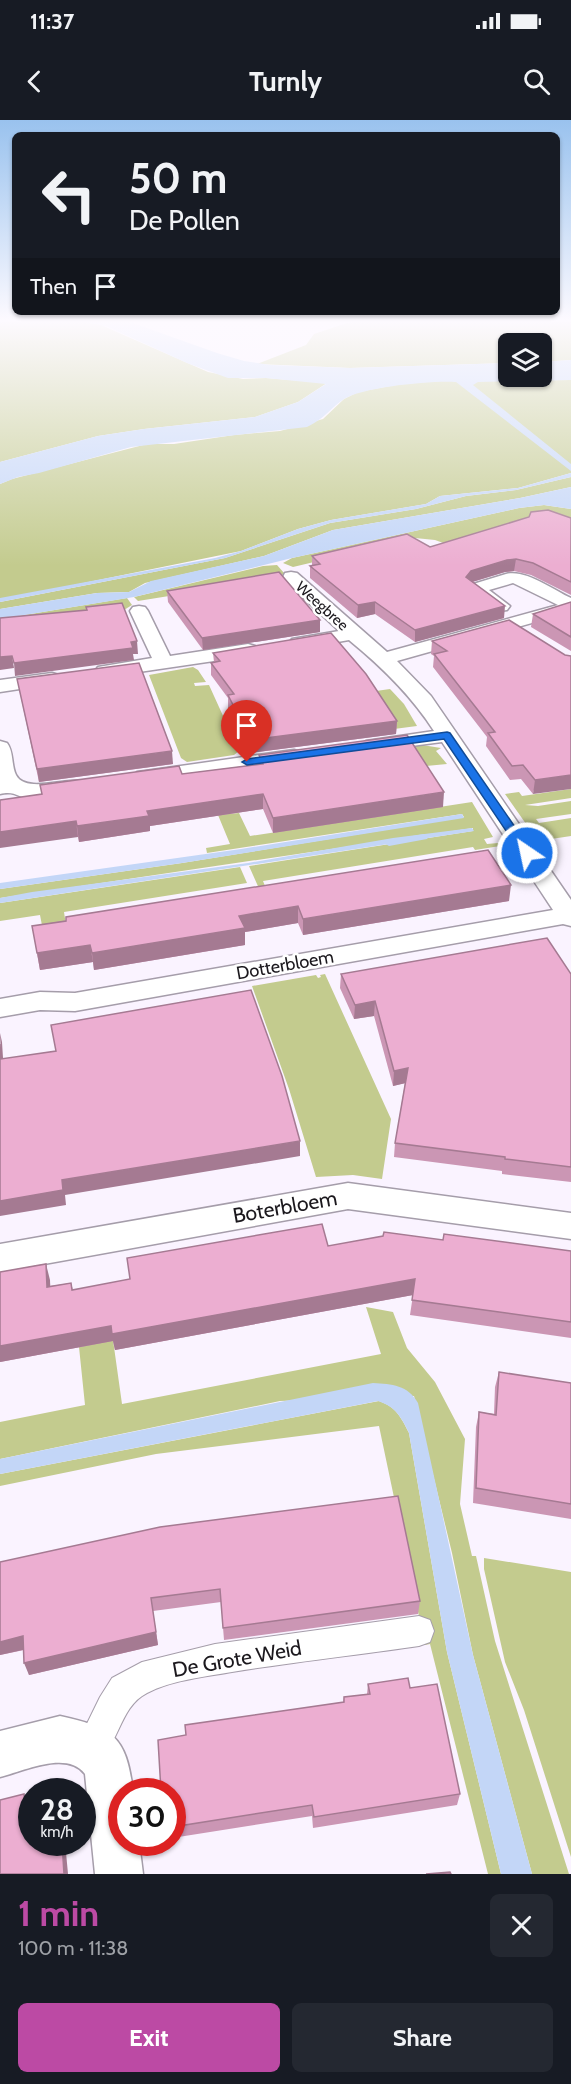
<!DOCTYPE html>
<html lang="en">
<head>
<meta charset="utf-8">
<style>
  body { margin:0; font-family:Cabin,sans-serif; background:#242831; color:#f1f3f6; height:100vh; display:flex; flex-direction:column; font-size:22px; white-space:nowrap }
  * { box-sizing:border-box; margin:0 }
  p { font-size:20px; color:#9ea1a6 }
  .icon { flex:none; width:33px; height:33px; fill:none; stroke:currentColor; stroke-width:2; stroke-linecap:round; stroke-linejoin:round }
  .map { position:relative; height:1754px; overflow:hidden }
  .details { display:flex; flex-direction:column; background:#171b24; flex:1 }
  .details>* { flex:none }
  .guide { position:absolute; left:12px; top:12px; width:548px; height:183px; border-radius:9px; box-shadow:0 2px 4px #0004; background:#171b24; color:#f1f3f6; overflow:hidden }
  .tools { position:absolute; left:498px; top:213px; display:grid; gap:12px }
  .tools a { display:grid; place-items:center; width:54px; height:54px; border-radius:9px; background:#171b24; box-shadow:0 2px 4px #0004; font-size:30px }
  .speed { position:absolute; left:18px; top:1658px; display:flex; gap:12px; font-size:30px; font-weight:700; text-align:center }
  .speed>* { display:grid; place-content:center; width:78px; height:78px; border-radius:50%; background:#171b24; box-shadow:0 2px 4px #0004; line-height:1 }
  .speed small { font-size:15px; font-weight:400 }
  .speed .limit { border:9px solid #d22; background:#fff; color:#111 }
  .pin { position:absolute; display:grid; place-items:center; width:51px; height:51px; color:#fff; margin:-62px -26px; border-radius:50% 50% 50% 0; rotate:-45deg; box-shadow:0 0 6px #0007 }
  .pin .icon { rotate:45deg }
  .me { position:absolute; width:66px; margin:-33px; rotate:326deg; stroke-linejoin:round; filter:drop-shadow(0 0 4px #0008) }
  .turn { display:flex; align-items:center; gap:21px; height:126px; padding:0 18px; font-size:27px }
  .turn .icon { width:78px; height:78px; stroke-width:2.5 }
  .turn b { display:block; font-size:42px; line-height:51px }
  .then { display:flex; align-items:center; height:57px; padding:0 18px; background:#0003; gap:12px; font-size:22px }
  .round { display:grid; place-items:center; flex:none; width:63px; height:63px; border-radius:9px; background:#242831 }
  .head { display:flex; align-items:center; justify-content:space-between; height:102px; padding:0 18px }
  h1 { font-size:36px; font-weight:700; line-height:45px; color:#bc4aa4 }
  .cta { display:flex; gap:12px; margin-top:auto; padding:12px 18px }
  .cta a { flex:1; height:69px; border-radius:9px; background:#bc4aa4; color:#fff; font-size:24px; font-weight:700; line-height:69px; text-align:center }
  .cta a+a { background:#242831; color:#f1f3f6 }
  .status { display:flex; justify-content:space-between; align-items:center; height:42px; padding:0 30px; background:#171b24; direction:ltr }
  .status svg { height:16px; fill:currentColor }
  header { display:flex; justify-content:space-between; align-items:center; height:78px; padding:0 18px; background:#171b24; font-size:27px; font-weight:700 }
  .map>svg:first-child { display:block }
</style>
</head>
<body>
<div class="status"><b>11:37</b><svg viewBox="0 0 49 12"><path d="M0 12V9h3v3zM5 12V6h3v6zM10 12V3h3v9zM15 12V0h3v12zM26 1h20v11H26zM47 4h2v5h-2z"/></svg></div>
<header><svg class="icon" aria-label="back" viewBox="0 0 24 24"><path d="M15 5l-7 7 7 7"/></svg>Turnly<svg class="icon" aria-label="search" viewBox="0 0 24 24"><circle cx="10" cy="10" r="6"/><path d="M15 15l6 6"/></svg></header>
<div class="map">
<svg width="571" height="1754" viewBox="0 0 571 1754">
  <rect width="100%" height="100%" fill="#faf3ff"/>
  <g fill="#c3cb8e">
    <polygon points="8,200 74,200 101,205 208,252 243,259 266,258 327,263 298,282 255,297 144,309 98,316 0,342 0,203"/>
    <polygon points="374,200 571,200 571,240 542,242 542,224 508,224 508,243 350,248 257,244 306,225 314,214 347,203"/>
    <polygon points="571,260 571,353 518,368 440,376 426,384 331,400 298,409 241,431 0,480 0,364 12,359 147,324 174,324 234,315 280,311 323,299 344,279 358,272 401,264 440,261"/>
    <polygon points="571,357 571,367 520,378 333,410 264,436 145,463 129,472 97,473 0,489 0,482 225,438 330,403 416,389 466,376 516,370"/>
    <polygon points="544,385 571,389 571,402 446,424 435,420 415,418 293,447 283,443 292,438 519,388"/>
    <polygon points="277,445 284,453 280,458 138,481 134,477 263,446"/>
    <polygon points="127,478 132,485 124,490 0,499"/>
    <polygon points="193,547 198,550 206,562 194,563 195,566 209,565 239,631 234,635 187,642 181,638 149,555"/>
    <polygon points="390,569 404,584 417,606 394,609 369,572"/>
    <polygon points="422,625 441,628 436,631 447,644 426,646 405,627"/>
    <polygon points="571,669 571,678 525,685 538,686 571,681 571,694 536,699 539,703 571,698 571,716 538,721 505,674 519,672 522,676"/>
    <polygon points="472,682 493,717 484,719 487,724 498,723 500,726 475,730 473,727 263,761 271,781 265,782 249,746 473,711 473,708 0,778 0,769 182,743 464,697 462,694 207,733 206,728 230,724 218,695 239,693 250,716"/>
    <polygon points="240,747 247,763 64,792 68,818 45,821 40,795 0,801 0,783"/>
    <polygon points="325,854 391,999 382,1059 353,1055 316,1057 289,969 252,866 316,855 318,858 321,857 320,855"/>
    <polygon points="366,1187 393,1192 407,1228 435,1262 465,1319 460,1384 472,1436 476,1436 495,1521 569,1754 532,1754 473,1535 452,1433 414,1276 280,1281 0,1339 0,1302 85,1285 79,1227 113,1220 122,1284 381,1234"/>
    <path d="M379,1281C396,1287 401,1297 409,1313L447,1532L501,1754H488L430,1524L425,1525L379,1306L156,1334L0,1366V1354Z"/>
    <polygon points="484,1438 571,1452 571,1737 524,1590 505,1542 484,1449"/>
  </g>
  <g fill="#c3d6f7">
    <path d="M74,200H124L217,233L244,241L270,245L350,248L508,243V256H542V242L571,240V260L478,262L473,265L571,344V351L456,262C434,260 362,267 344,279C330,288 326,298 307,307L131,327L39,353L18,357L0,364V342L98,316L144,309L255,297L298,282L326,264L266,258H228L187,243L106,206Z"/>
    <polygon points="571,353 571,357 516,370 466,376 416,389 330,403 225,438 0,482 0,478 215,438 241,431 298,409 331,400 426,384 440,376 518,368"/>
    <polygon points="571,367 571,389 544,385 519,388 292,438 134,477 0,499 0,489 97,473 129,472 151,461 264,436 333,410 520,378"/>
    <polygon points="462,694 464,698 182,743 0,769 0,763 241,729"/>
    <polygon points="472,708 474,711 0,783 0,778 32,772 248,743 393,718"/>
    <path d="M373,1263C392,1264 408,1265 418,1283L473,1535L532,1754H501L447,1532L409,1313C401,1297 396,1287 378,1281L0,1354V1339Z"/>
  </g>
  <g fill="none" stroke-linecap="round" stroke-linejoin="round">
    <polygon fill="#c3d6f7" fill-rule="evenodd" points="424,714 427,715 428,717 427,719 389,726 384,723 389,720"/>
    <defs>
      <path id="pedestrian" d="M419,1496L430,1500L434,1511L430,1522L419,1526C357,1535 294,1542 232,1552C204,1557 172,1560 147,1573C117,1588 120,1631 92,1642L80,1638L76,1626L100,1577L112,1558L142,1542L215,1524Z"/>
      <g id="minor">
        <path d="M291,452L297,453L387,532L558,485L513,463L489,470L510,486L507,490C494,493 476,479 467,469L470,465L506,454C526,449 553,470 571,478V492L397,541L431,576L571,780V806L563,804L75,891L40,890L0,897V879L40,872L75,873L553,790L442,622L373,631L366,629L363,625L366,621L434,611C411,575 382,547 349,520L298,529L292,527L289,523L292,519L339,511L285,461L283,457L285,453Z"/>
        <polygon points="139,486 145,487 148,491 170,536 248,524 255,526 257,530 255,534 248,536 105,557 98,555 95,551 98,547 152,538 130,491 133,487"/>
        <polygon points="52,553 59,555 62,559 59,563 0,572 0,560"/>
        <path d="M0,621L7,623C14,632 11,645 16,655C26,674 67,657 85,661L88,666L85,671C69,675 48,679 32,679C18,678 15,670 0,674Z"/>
        <polygon points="294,630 301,632 305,636 301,640 145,663 137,662 134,657 137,652 145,651"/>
        <polygon points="348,1063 571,1093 571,1119 348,1089 0,1152 0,1124"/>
        <path d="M60,1596C113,1608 126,1615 133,1671H122V1722H139L143,1754H95L85,1654C67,1630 24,1651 0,1657V1611Z"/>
      </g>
    </defs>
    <use href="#pedestrian" stroke="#a59daa" stroke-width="2"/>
    <use href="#minor" stroke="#a59daa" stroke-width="3"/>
    <use href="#pedestrian" fill="#fff" fill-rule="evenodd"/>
    <use href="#minor" fill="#fff" fill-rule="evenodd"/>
  </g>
  <g fill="#cb96b4">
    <polygon points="571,398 571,475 531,455 514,451 505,452 472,462 504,498 415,522 375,494 357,498 310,458 310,446 312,446 312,436 430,427"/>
    <polygon points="167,471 320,500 320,512 203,530 168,482"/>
    <polygon points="571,482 571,531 531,507 533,494"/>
    <polygon points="432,521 565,535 533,674 521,659 510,660 486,626 487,617 433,547 434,536 431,534"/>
    <polygon points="213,533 397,601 396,614 251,633 228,588 228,578 211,555 211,543 214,542"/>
    <polygon points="17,559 173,644 39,662"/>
    <polygon points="259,635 443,687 273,713 263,689 150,706 150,711 79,722 78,717 42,674 40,665 182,654 259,644"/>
    <polygon points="488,730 509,781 303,815 298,803 245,812 245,825 94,850 93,842 40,850 32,806"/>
    <polygon points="341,854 571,854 571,1062 502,1054 502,1051 394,1037 395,1023 405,963 393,966 374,896 354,899 340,868"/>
    <polygon points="443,1120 571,1131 571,1218 410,1195 413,1175 115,1230 113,1221 0,1242 50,1160 50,1166 71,1163 73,1170 328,1126"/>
    <polygon points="499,1252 571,1263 571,1399 473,1383 476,1307 479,1292 494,1294 495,1267"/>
    <polygon points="0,1442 420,1481 418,1494 224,1520 221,1482 153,1491 158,1525 29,1555 24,1530 0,1535"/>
    <polygon points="368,1564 410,1568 460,1674 457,1685 313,1708 312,1696 172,1718 172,1671 186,1615 343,1582 344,1577 367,1574"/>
  </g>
  <g fill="#a57a92">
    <polygon points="516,439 514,451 505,452 469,463 466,457 471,451 507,440"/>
    <polygon points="375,482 375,494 357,498 358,485"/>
    <polygon points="505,486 504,498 415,522 415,510"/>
    <polygon points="320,500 320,512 203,530 202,518"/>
    <polygon points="137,521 138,534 133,534 134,540 15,556 14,543"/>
    <polygon points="12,536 14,548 0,550 0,537"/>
    <polygon points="397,601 396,614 251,633 251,620"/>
    <polygon points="172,631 173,644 39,662 37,649"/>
    <polygon points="571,655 571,669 533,674 535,660"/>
    <polygon points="444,672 443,687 273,713 273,698"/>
    <polygon points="263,674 263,689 150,706 150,711 79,722 77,706 147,691"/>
    <polygon points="76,701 78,717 0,728 0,712"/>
    <polygon points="511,765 509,781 303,815 303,799"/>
    <polygon points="298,786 298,803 245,812 245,825 94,850 92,833 239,796"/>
    <polygon points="90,825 93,842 40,850 37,833"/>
    <polygon points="375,881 374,896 354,899 355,885"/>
    <polygon points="0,913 2,922 4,953 1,939"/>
    <polygon points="408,948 406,963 393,966 394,951"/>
    <polygon points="300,1021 300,1036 65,1075 66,1085 0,1096 0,1081 62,1060"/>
    <polygon points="46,1144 50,1160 51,1182 47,1167"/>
    <polygon points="415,1159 413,1175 115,1230 113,1221 0,1242 0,1226 111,1206"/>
    <polygon points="151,1478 158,1525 29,1555 24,1543"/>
    <polygon points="23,1516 27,1529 0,1535 0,1522"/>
    <polygon points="24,1674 29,1685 32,1715 27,1713"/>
    <polygon points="62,1722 65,1722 68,1754 64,1754"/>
  </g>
  <g fill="#ecaed1" stroke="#a57a92" stroke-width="1.5">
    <polygon points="548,390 571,398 571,462 533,443 516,439 507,440 471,451 466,457 505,486 415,510 375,482 358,485 310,446 320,444 312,436 407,414 430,427 529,397 531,392"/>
    <polygon points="279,452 320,500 202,518 167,471"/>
    <polygon points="571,482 571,517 533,494"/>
    <polygon points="122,483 137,521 131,522 133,528 14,543 12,536 0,537 0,498 87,490 86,487"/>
    <polygon points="509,500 565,535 571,536 571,655 535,660 523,645 512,646 488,613 495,612 434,534 447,531 432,521"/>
    <polygon points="331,513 366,554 397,601 251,620 228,575 234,574 211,543 220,541 213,533"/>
    <polygon points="139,543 172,631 37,649 17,559"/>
    <polygon points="407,615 444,672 273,698 263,674 147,691 149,696 77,706 76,701 0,712 0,680 42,674 40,665 179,646 182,654 263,644 259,635"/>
    <polygon points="488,730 511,765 303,799 298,786 239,796 245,808 92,833 90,825 37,833 32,806 66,801 66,797"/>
    <polygon points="547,818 571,854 571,1047 505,1039 505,1037 395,1023 408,948 394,951 375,881 355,885 341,854"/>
    <polygon points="251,870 282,956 300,1021 62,1060 63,1070 0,1081 0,924 1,939 56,931 51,905"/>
    <polygon points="322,1104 328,1126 383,1116 384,1112 443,1120 444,1114 571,1131 571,1202 412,1180 415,1159 112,1214 111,1206 0,1226 0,1152 46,1144 47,1167 71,1163 72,1170 130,1159 127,1138"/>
    <polygon points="499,1252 571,1263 571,1384 476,1368 479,1292 496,1295"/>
    <polygon points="398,1376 420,1481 223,1508 220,1469 151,1478 156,1512 24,1543 23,1516 0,1522 0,1442 160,1407"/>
    <polygon points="408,1558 410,1568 437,1564 460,1674 314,1697 312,1685 172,1707 172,1671 161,1671 158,1620 186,1615 185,1605 344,1582 344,1577 370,1574 368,1564"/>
    <polygon points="24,1674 27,1713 32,1712 32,1722 62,1722 64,1754 0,1754 0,1680"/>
    <polygon points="450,1752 451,1754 426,1754"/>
  </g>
  <linearGradient id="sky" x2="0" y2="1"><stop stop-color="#99c2ee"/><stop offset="0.45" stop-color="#fdfaff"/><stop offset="1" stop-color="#fdfaff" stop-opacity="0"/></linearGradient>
  <rect width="571" height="446" fill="url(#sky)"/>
  <polygon fill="#1a73e8" stroke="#114b97" stroke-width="1.5" points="447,612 450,613 533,733 531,736 523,736 444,619 247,645 242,642 247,639"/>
  <g text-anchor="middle" stroke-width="5" stroke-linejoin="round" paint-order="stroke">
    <g font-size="15" fill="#1b181d" stroke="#fff">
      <text transform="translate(322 486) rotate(42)" y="5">Weegbree</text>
    </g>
    <g font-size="18" fill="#1b181d" stroke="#fff">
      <text transform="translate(285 845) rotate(-10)" y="6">Dotterbloem</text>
    </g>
    <g font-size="21" fill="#1b181d" stroke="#fff">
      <text transform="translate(285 1087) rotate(-10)" y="7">Boterbloem</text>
      <text transform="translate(237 1539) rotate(-10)" y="7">De Grote Weid</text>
    </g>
  </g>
</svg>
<div class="tools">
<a><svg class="icon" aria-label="layers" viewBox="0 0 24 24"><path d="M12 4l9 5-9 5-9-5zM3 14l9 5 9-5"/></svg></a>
</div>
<div class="speed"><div>28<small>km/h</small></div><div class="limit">30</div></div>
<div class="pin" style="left:247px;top:642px;background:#d93025"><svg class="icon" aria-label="arrive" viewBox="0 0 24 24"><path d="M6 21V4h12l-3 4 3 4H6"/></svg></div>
<svg class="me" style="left:527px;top:733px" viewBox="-20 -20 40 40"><circle r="17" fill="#1a73e8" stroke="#fff" stroke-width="3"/><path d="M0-11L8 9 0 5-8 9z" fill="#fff"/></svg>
<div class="guide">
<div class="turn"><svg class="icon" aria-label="left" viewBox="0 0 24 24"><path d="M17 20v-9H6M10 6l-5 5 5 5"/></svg><div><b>50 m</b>De Pollen</div></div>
<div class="then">Then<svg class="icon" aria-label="arrive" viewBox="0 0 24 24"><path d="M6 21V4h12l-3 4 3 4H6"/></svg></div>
</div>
</div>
<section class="details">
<div class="head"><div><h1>1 min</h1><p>100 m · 11:38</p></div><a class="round"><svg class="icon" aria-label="close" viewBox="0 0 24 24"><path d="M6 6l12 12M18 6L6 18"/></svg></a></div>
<div class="cta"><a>Exit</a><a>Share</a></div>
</section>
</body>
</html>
